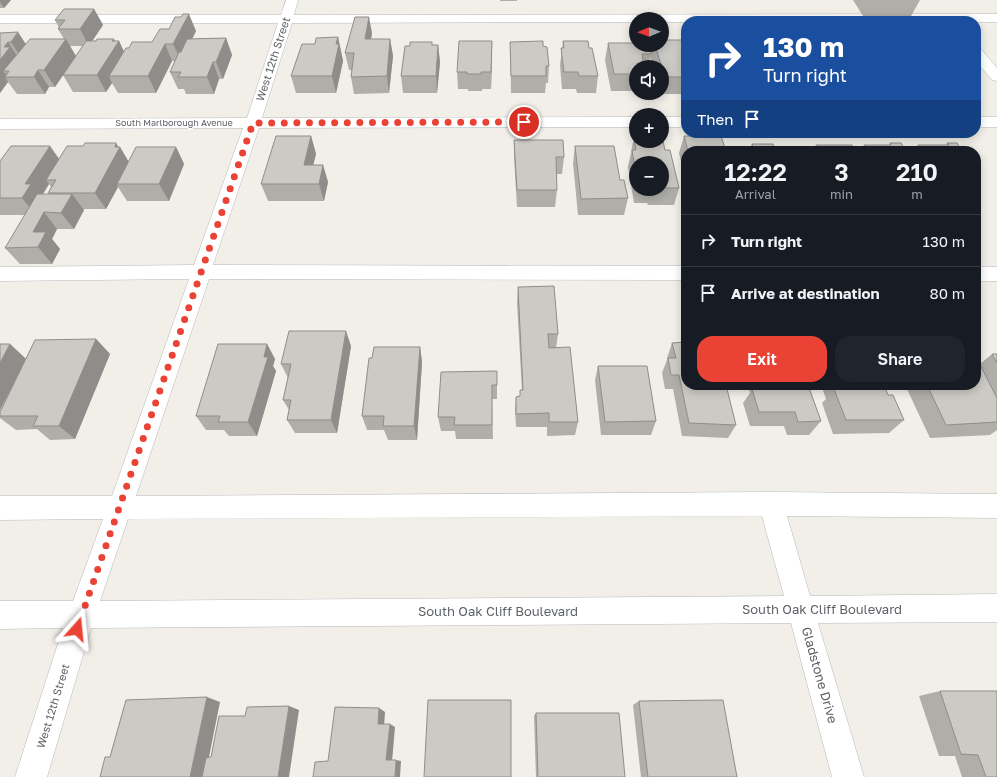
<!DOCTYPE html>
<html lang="en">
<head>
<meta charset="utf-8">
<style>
  body { margin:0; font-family:"Golos Text",sans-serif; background:#20242c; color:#f1f3f6; height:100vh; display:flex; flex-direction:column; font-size:15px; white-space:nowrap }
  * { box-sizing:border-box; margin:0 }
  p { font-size:13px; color:#9ea1a6 }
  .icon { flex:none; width:22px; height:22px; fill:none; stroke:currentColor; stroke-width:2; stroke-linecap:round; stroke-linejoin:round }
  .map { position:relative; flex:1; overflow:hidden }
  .details { position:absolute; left:681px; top:146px; width:300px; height:244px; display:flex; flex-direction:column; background:#171b24; border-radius:16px; box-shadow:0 2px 10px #0003 }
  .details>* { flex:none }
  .banner { position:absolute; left:681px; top:16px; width:300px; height:122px; border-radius:16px; box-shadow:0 2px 10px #0003; background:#1a4fa0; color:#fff; overflow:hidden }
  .needle { width:26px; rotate:269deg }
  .controls { position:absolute; left:629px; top:12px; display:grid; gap:8px }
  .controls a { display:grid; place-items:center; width:40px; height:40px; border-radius:50%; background:#171b24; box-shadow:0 2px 10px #0003; font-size:20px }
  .pin { position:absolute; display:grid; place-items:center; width:34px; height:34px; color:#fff; margin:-17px; border:2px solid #fff; border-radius:50%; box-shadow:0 1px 4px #0007 }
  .me { position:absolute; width:44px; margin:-22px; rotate:18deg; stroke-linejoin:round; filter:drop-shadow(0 0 3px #0008) }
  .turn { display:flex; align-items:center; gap:14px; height:84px; padding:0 16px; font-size:18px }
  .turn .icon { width:52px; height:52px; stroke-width:2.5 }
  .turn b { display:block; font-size:28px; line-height:34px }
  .then { display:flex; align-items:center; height:38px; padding:0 16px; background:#0003; gap:8px; font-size:15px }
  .eta { display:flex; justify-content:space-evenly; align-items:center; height:68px; text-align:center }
  .eta b { font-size:24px; font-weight:600; line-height:28px }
  .primary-button { display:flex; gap:8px; margin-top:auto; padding:8px 16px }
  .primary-button a { flex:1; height:46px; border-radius:16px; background:#ea4335; color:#fff; font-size:16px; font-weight:600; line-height:46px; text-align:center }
  .primary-button a+a { background:#20242c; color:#f1f3f6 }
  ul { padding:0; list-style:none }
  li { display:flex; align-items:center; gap:12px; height:52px; padding:0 16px; border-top:1px solid #363941 }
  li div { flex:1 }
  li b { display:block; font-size:15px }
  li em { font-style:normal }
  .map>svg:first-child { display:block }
</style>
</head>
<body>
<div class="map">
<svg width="997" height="777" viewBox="0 0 997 777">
  <rect width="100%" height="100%" fill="#f1efe8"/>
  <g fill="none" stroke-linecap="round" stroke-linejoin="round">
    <defs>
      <g id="minor">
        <path d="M286,0H298L294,15L997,14V22L686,21V22H662V19H636V22L292,23L262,118L636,117V127L259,128L213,265L686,266V280L209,279L136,496L771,492L997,494V518L787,516L810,596L997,594V622L818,623L864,777H832L791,623L91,628L47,777H15L63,628L0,629V601H73L103,519L0,520V496H112L189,279L0,281V267L194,265L243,128L0,129V119L247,118L278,23H0V15H281ZM762,516L784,596L100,601L128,519Z"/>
        <polygon points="976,48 981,49 997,68 997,81 992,80 976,61"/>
        <rect x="662" y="117" width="24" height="10"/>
        <rect x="976" y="117" width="21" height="10"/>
        <rect x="976" y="267" width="21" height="14"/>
      </g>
    </defs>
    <use href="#minor" stroke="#b5b8bc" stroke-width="1"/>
    <use href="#minor" fill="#fff" fill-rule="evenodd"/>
  </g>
  <g fill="#afaea9" fill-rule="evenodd">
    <polygon points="0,0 11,0 4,8 0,8"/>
    <rect x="500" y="0" width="17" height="1"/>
    <polygon points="853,0 920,0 911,16 863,16"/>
    <path d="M94,9L103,25L92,41H119L124,52L129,48L196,31L192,39L226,38L232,55L223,79H219L214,94H186L184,89H178L170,72L175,61H172L156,93H118L112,83L106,92H73L63,75L55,87H49L45,94H17L8,82L0,93V33L26,44L64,39L58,29L59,28L55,20ZM70,46H83L67,69Z"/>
    <polygon points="372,33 371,39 390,39 393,56 389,93 354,94 351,77 352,70 349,70 345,53"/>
    <polygon points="338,37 343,61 336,93 296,93 291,76 315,44"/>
    <polygon points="492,41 491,89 482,89 482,91 468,91 468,89 458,89 457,72"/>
    <polygon points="563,41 589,48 598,76 596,93 577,93 576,89 562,89 560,65"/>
    <polygon points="510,42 543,46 549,66 548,83 546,83 545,93 511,93"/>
    <polygon points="608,43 651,54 648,67 636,67 636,91 611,91 605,60"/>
    <polygon points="432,45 438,45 440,62 437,93 403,93 401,76"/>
    <polygon points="653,45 686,45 686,94 661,94 661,93 662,93 662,67 653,67 650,57"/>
    <polygon points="311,136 316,154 313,165 323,165 328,182 324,201 268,201 261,184"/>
    <polygon points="684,136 726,151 686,151 686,182 679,153"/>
    <path d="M634,137L665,150L679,188L674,205H648L647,203H634L628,167ZM636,163H662V189H636Z"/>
    <polygon points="514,140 564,157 562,174 556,174 557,190 555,207 517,207 514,157"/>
    <path d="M116,143L118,147H120L128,161L176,147L184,164L169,201H127L118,187L106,209H83L84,210L74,229H57L52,239L60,249L52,264H20L5,248L25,215H0V160H1L59,159L83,146ZM49,184L51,187L48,193L49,194H43Z"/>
    <polygon points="890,143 906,151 861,151 864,145 889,145"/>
    <polygon points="947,143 962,151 914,151 918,145 946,145"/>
    <polygon points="752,144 775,150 783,151 746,151 747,150 749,150"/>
    <polygon points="816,145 856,151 813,151"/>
    <polygon points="575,146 620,180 628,198 624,215 578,215 573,163"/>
    <polygon points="976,175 980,181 976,185"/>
    <polygon points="518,287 558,334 556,348 578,422 575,435 547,436 547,427 516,427 515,410 516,397 520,396 520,390 522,390 517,303"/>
    <polygon points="96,339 110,354 75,439 50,440 37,429 16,430 0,418 0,412 10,390 0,410 0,344 10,344 26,359"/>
    <polygon points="672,343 736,425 728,438 682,436 673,389 665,389 662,373 667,360 667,358"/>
    <polygon points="267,344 275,359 273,366 276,371 257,436 229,436 224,430 206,430 196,416"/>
    <polygon points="351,346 337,433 295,433 287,420 289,410 283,400 288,378 281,364"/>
    <polygon points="420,347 422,362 417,440 388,440 384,430 367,430 362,416 372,358"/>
    <polygon points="992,354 997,354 997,430 990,435 930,438 905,385 976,385 980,364"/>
    <polygon points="598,366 656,421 651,435 601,435 595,380"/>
    <polygon points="497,371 497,399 492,399 493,439 456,439 455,431 441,431 438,417"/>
    <polygon points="748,385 808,385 821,421 809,435 787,435 784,426 750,426 743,403 750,393"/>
    <polygon points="821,385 884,385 888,395 904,420 889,433 833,434 822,403 826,399"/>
    <polygon points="940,691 997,777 962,777 955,756 939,756 919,696"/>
    <polygon points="639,701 737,777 641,777 633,705"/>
    <polygon points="536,713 625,777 536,777 534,716"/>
  </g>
  <g fill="#8f8d8a">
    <polygon points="0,0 11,0 4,8 0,2"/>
    <polygon points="94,9 103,25 89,46 80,29"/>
    <polygon points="189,14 196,31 181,61 173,44"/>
    <polygon points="369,17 372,33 368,56 365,39"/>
    <polygon points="18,32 29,49 22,59 11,42"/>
    <polygon points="338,37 343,61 336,93 332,76 336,44"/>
    <polygon points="226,38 232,55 223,79 216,62"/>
    <polygon points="66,39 76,56 55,87 44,70"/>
    <polygon points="114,39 117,44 119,41 127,58 109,76 112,83 106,92 97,75"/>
    <polygon points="390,39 393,56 389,93 387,76"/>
    <polygon points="492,41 492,58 491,89 491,72"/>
    <polygon points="8,42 19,59 9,71 3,71 8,77 5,77 8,82 0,93 0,60 4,47"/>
    <polygon points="165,44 172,61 156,93 148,76"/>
    <polygon points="438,45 440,62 437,93 436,76"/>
    <polygon points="213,62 219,79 214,94 207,77"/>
    <polygon points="38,70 49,87 45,94 34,77"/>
    <polygon points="311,136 316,154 309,182 304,165"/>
    <polygon points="116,143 119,148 120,147 130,164 117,184 118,187 106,209 95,193"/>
    <polygon points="50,146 62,163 46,180 49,184 41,197 36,215 22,198 25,184"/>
    <polygon points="176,147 184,164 169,201 159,184"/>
    <polygon points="323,165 328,182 324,201 319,184"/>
    <polygon points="72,194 84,210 74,229 61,213"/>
    <polygon points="44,212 57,229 52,239 60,249 52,264 38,247 33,232"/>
    <polygon points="346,331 351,346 337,433 331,420"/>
    <polygon points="96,339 110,354 75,439 59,426"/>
    <polygon points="10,344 26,359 0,410 0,363"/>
    <polygon points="267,344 275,359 273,366 276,371 257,436 248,422"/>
    <polygon points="420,347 422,362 417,440 414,426"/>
    <polygon points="207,697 220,702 205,777 190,777"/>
    <polygon points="289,706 299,710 289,777 278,777"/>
    <polygon points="379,708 385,712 384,727 378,724"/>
    <polygon points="390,724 395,727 392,762 386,760"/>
    <polygon points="396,760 401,761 400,777 395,777"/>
  </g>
  <g fill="#cccac5" stroke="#8f8d8a">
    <polygon points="64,9 94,9 80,29 58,29 65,20 55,20"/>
    <polygon points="183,14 189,14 173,44 165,44 148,76 109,76 126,48 129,48 132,42 152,42 160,29 169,29 175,17 181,17"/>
    <polygon points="355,17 369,17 365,39 390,39 387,76 351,77 354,53 345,53"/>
    <polygon points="18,32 11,42 8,42 4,47 10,47 0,60 0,33"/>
    <polygon points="338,37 336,44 339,44 332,76 291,76 302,44 315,44 316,38"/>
    <polygon points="226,38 216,62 213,62 207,77 178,77 181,72 170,72 179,52 181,52 187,39"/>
    <polygon points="30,39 66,39 44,70 38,70 34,77 5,77 9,71 3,71"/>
    <polygon points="97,39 114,39 112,41 119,41 97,75 63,75 86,41 96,41"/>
    <polygon points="662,40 684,40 686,45 686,77 665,77 655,45 662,45"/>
    <polygon points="459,41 492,41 491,72 481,72 481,74 467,74 467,72 457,72"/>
    <polygon points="543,41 543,46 547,47 549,66 546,66 546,76 511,76 510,42"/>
    <polygon points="563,41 588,41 589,48 592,48 598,76 579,76 578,72 564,72 561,48 564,48"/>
    <polygon points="410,42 432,42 432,45 438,45 436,76 401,76 405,46 410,46"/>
    <polygon points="608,43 636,43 636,45 649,45 651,54 642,54 644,67 636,67 636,74 614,74"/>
    <polygon points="276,136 311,136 304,165 323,165 319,184 261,184"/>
    <polygon points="684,136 721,136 726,151 688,151"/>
    <polygon points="634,137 636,137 636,141 662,141 662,137 665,150 670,150 679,188 662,188 662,163 636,163 636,173 632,150 636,150"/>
    <polygon points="514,140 563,140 564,157 556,157 557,190 517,190"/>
    <polygon points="85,143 116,143 115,147 120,147 95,193 48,193 56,180 46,180 67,146 83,146"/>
    <polygon points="890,143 901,143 906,151 868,151 864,145 891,145"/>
    <polygon points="947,143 957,143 962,151 921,151 918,145 949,145"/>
    <polygon points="752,144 773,144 775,150 783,150 783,151 747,151 747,150 754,150"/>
    <polygon points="816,145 852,145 856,151 807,151 819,151"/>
    <polygon points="11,146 50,146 25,184 31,184 22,198 0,198 0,161"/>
    <polygon points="575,146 614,146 620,180 624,180 628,198 581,199"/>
    <polygon points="136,147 176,147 159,184 117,184"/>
    <polygon points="976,175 980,181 976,181"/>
    <polygon points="37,194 72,194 61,213 44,212 33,232 46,232 38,247 5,248"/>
    <polygon points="554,286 558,334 548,334 549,348 570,347 578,422 549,422 549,413 516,414 516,397 520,396 520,390 523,390 518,287"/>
    <polygon points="289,331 346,331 331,420 287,420 291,400 283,400 291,364 281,364"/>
    <polygon points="96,339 59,426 33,426 38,416 0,416 0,412 35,340"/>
    <polygon points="686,342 686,385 726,385 736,425 689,423 679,375 671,375 668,358 676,358 672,343"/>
    <polygon points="0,344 10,344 0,363"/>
    <polygon points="218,344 267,344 264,357 268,357 248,422 218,422 220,416 196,416"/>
    <polygon points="374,347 420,347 414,426 383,426 384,416 362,416 369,358 372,358"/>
    <polygon points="992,354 997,354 997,363"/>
    <polygon points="976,357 997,398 997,422 946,425 927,385 976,385"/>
    <polygon points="598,366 647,366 656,421 605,422"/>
    <polygon points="497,371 497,385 492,385 492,425 454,425 455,417 438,417 441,372"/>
    <polygon points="761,385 808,385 821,421 798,422 795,412 759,412 752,389 762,389"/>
    <polygon points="838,385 884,385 888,395 893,395 904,420 846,420 834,389 839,389"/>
    <polygon points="940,691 997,691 997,777 986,777 978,755 961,754"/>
    <polygon points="207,697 190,777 100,777 105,757 110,757 126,700"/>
    <polygon points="428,700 511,700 511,777 424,777"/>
    <polygon points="723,700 737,777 648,777 639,701"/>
    <polygon points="289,706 278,777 202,777 206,758 211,757 219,716 245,716 247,707"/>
    <polygon points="335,707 379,708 378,724 390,724 386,760 396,760 395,777 313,777 315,762 328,761"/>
    <polygon points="536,713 619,713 625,777 538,777"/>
  </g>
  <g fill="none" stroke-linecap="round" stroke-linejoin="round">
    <polyline stroke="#ea4335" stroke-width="7" stroke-dasharray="0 12.6" points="77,629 253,123 524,122"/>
  </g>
  <g text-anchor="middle" stroke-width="3" stroke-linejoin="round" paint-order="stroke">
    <g font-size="9" fill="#5f6368" stroke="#fff">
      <text x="174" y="126">South Marlborough Avenue</text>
    </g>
    <g font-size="11" fill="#5f6368" stroke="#fff">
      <text transform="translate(273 59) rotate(-72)" y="4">West 12th Street</text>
      <text transform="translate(53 706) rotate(-73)" y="4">West 12th Street</text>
    </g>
    <g font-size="13" fill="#5f6368" stroke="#fff">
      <text x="822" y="614">South Oak Cliff Boulevard</text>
      <text x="498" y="616">South Oak Cliff Boulevard</text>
      <text transform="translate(820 675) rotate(74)" y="5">Gladstone Drive</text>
    </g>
  </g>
</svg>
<div class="controls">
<a><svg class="needle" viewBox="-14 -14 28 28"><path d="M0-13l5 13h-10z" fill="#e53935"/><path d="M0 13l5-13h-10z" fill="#9ea1a6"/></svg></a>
<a><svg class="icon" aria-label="sound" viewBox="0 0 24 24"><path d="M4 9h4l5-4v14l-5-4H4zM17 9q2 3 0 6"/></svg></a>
<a>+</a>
<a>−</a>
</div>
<div class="pin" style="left:524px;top:122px;background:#d93025"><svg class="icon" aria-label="arrive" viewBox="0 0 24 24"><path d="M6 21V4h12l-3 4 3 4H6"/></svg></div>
<svg class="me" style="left:77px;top:629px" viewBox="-20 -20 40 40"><path d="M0-17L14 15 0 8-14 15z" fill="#ea4335" stroke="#fff" stroke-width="4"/></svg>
<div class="banner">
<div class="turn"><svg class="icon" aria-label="right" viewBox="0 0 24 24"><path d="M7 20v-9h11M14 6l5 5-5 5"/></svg><div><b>130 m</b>Turn right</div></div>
<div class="then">Then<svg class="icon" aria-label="arrive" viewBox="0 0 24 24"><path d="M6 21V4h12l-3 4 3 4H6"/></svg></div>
</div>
<section class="details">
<div class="eta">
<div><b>12:22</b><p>Arrival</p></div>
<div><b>3</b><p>min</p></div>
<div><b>210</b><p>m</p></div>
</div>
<ul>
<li><svg class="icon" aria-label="right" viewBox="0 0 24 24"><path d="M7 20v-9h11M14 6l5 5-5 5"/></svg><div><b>Turn right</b></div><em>130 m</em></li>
<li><svg class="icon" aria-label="arrive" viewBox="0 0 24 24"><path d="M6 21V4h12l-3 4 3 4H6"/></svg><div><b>Arrive at destination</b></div><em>80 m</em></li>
</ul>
<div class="primary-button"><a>Exit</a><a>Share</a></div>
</section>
</div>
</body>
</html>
